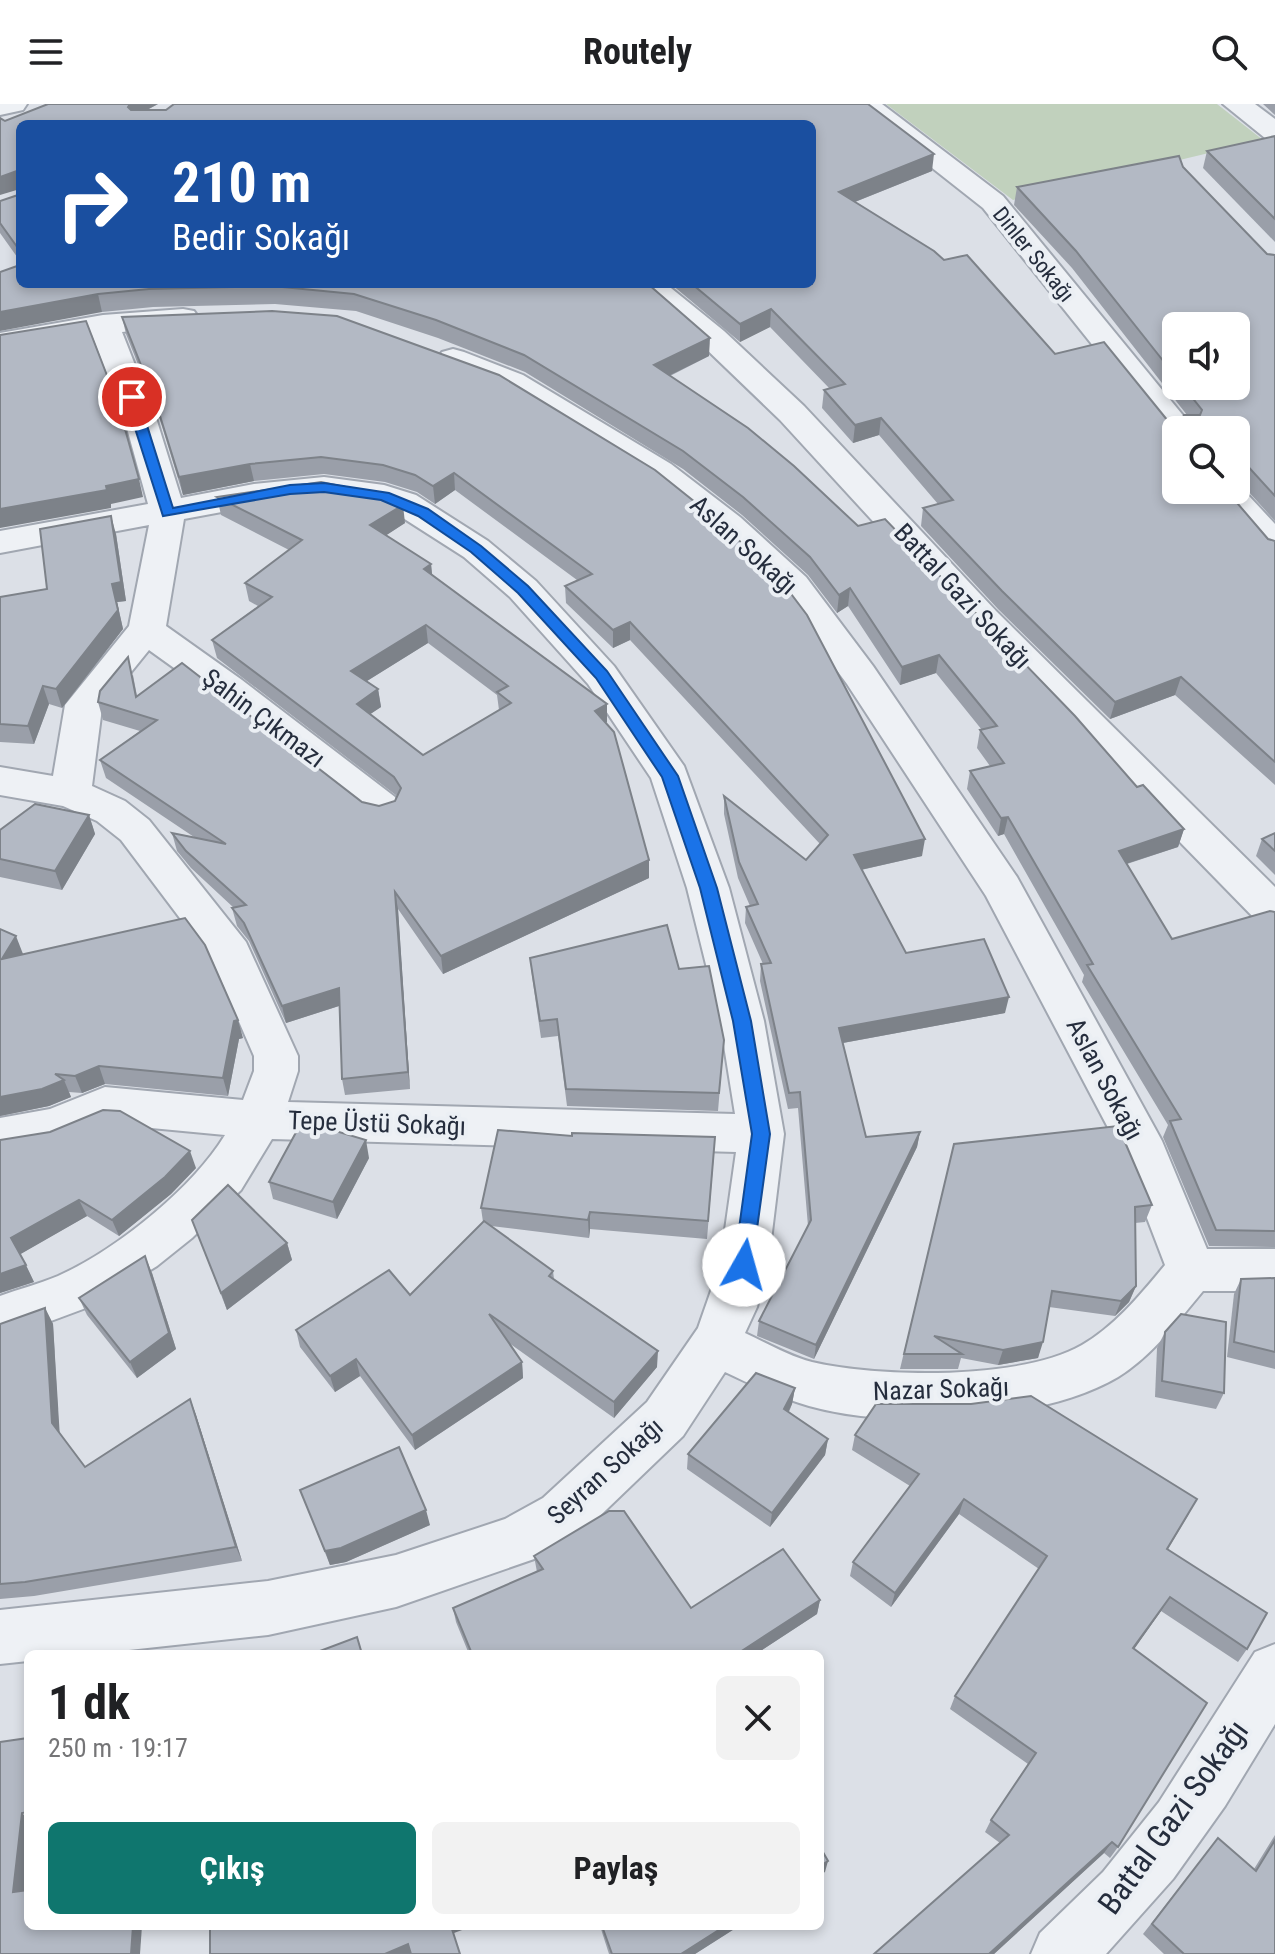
<!DOCTYPE html>
<html lang="tr">
<head>
<meta charset="utf-8">
<style>
  body { margin:0; font-family:"Roboto Condensed",sans-serif; background:#f2f2f2; color:#202124; height:100vh; display:flex; flex-direction:column; font-size:30px; white-space:nowrap }
  * { box-sizing:border-box; margin:0 }
  p { font-size:26px; color:#757577 }
  .icon { flex:none; width:44px; height:44px; fill:none; stroke:currentColor; stroke-width:2; stroke-linecap:round; stroke-linejoin:round }
  .map { position:relative; flex:1; overflow:hidden }
  .side { position:absolute; left:24px; top:1546px; width:800px; height:280px; display:flex; flex-direction:column; background:#fff; border-radius:12px; box-shadow:0 4px 12px #0003 }
  .side>* { flex:none }
  .hud { position:absolute; left:16px; top:16px; width:800px; height:168px; border-radius:12px; box-shadow:0 4px 12px #0003; background:#1a4fa0; color:#fff; overflow:hidden }
  .buttons { position:absolute; left:1162px; top:208px; display:grid; gap:16px }
  .buttons a { display:grid; place-items:center; width:88px; height:88px; border-radius:12px; background:#fff; box-shadow:0 4px 12px #0003; font-size:40px }
  .pin { position:absolute; display:grid; place-items:center; width:68px; height:68px; color:#fff; margin:-34px; border:4px solid #fff; border-radius:50%; box-shadow:0 2px 8px #0007 }
  .me { position:absolute; width:88px; margin:-44px; rotate:7deg; stroke-linejoin:round; filter:drop-shadow(0 0 6px #0008) }
  .turn { display:flex; align-items:center; gap:28px; height:168px; padding:0 24px; font-size:36px }
  .turn .icon { width:104px; height:104px; stroke-width:2.5 }
  .turn b { display:block; font-size:56px; line-height:68px }
  .round { display:grid; place-items:center; flex:none; width:84px; height:84px; border-radius:12px; background:#f2f2f2 }
  .overview { display:flex; align-items:center; justify-content:space-between; height:136px; padding:0 24px }
  h1 { font-size:48px; font-weight:700; line-height:60px }
  .action { display:flex; gap:16px; margin-top:auto; padding:16px 24px }
  .action a { flex:1; height:92px; border-radius:12px; background:#0f766e; color:#fff; font-size:32px; font-weight:700; line-height:92px; text-align:center }
  .action a+a { background:#f2f2f2; color:#202124 }
  header { display:flex; justify-content:space-between; align-items:center; height:104px; padding:0 24px; background:#fff; font-size:36px; font-weight:700 }
  .map>svg:first-child { display:block }
</style>
</head>
<body>
<header><svg class="icon" aria-label="menu" viewBox="0 0 24 24"><path d="M4 6h16M4 12h16M4 18h16"/></svg>Routely<svg class="icon" aria-label="search" viewBox="0 0 24 24"><circle cx="10" cy="10" r="6"/><path d="M15 15l6 6"/></svg></header>
<div class="map">
<svg width="1275" height="1850" viewBox="0 0 1275 1850">
  <rect width="100%" height="100%" fill="#dce0e7"/>
  <polygon fill="#c1d1bd" points="886,0 1217,0 1263,36 1013,96"/>
  <g fill="none" stroke-linecap="round" stroke-linejoin="round">
    <defs>
      <g id="minor">
        <polygon points="0,0 27,0 23,6 0,11"/>
        <polygon points="851,0 882,0 1003,92 1195,326 1176,326 1176,335 1166,333 983,104"/>
        <polygon points="1223,0 1255,0 1275,15 1275,36 1265,34"/>
        <polygon points="632,180 666,180 724,227 804,302 996,507 1275,783 1275,825 1260,820 970,523 780,316 702,241"/>
        <path d="M183,205L194,207L199,214L194,221L122,228L157,317L181,394L254,380L324,373L384,381L416,391L488,437L536,477L614,562L684,662L729,784L764,917L784,1030L768,1161L757,1203L745,1229C767,1239 789,1252 812,1258C880,1274 1021,1276 1082,1241C1115,1222 1141,1190 1165,1161L1124,1054L986,792L847,580L780,489L716,429L647,374L501,285L442,262L437,255L442,248L453,245L464,248L523,271L671,360L740,413L806,473L873,562L1017,773L1162,1037L1207,1145H1275V1187H1203C1178,1217 1152,1252 1118,1273C1042,1318 893,1326 809,1302C780,1294 752,1281 725,1268L683,1332L581,1430L537,1454L396,1503L268,1531L92,1550H28V1557L0,1560V1506L268,1477L396,1451L505,1415L543,1394L647,1298L698,1224L720,1161L736,1048L272,1035L241,1086L192,1134L157,1162L94,1201L0,1236V1192C19,1185 39,1180 58,1172C116,1146 192,1085 225,1031L109,1020L57,1042L0,1052V1014L50,1005L105,983L243,996L254,967V952L213,858L121,736L97,717L63,702L0,691V663L53,672L65,601L129,522L149,421L0,449V427L148,400L125,317L92,231L0,247V229L103,211ZM324,393L392,407L464,453L510,493L588,580L651,674L687,784L720,917L735,1010L288,998L298,967V952L246,838L149,716L125,697L92,682L102,604L149,546L216,594L367,713L381,717L395,713L401,703L395,693L242,576L166,522L184,415L254,402Z"/>
        <polygon points="1236,378 1275,420 1275,453 1263,450 1210,386 1236,386"/>
        <polygon points="1275,1540 1275,1620 1225,1702 1173,1775 1106,1850 1031,1850 1040,1829 1103,1768 1159,1698 1255,1548"/>
      </g>
    </defs>
    <use href="#minor" stroke="#a1a7b1" stroke-width="4"/>
    <use href="#minor" fill="#eef1f5" fill-rule="evenodd"/>
  </g>
  <g fill="#9a9fa9" fill-rule="evenodd">
    <path d="M158,0L147,6L932,67L855,98L944,156L1055,250L1168,317L1180,320L1187,311L1072,164L1014,101L1017,83L1183,63L1267,150L1275,151V417L1238,376H1236V326H1176L1268,435L1275,437V681L1175,591L1110,615L998,505L921,422L923,404L938,400L879,331L853,339L822,304L824,286L830,285L770,223L740,238L671,180H812L20,20V157L0,129V97L18,91L5,17ZM1176,222L1236,282H1176Z"/>
    <polygon points="1263,0 1275,0 1275,11"/>
    <polygon points="1275,32 1275,138 1203,64 1207,47"/>
    <polygon points="0,168 648,180 709,252 670,272 1184,725 1178,743 1127,760 1172,835 1275,808 1275,1143 1209,1142 1163,1033 1168,1021 1082,878 1084,871 1004,730 998,732 967,685 970,667 990,662 977,644 980,626 982,626 936,569 900,581 848,502 837,509 808,471 742,411 683,365 525,268 438,234 356,207 275,200 153,203 102,208"/>
    <polygon points="337,212 922,752 861,766 906,849 1005,909 843,939 866,1033 920,1028 917,1043 814,1255 757,1232 759,1217 808,1122 798,1004 788,1005 760,877 761,860 763,860 745,819 746,803 750,802 738,774 724,710 724,692 806,756 820,740 630,536 613,544 566,499 565,482 577,476 455,386 435,400 417,388 385,378 324,370 254,377 183,391 160,316 126,230 122,213"/>
    <path d="M217,393L405,419L386,431L431,460L432,472L607,618L606,619L649,756V774L443,870L398,805L410,985L345,991L342,975L339,902L286,919L249,837L237,822L232,804H234L191,764L177,747L172,729L194,733L106,674L100,656L140,627L103,616L98,598L133,571L137,592L362,698L379,702L395,697L397,692L217,554L212,536L258,502L249,497L245,479L289,446L221,411ZM428,539L497,591L499,606L423,651L370,610L381,603L378,585L367,577Z"/>
    <polygon points="116,430 126,497 117,498 123,525 62,604 49,600 34,640 0,638 0,493 47,485"/>
    <polygon points="89,711 95,730 62,786 0,773 0,726"/>
    <polygon points="1275,729 1275,771 1256,752 1262,735"/>
    <polygon points="0,825 23,850 243,934 239,935 228,992 105,980 82,989 69,988 71,993 49,1002 0,1012"/>
    <polygon points="530,854 679,865 724,936 718,1007 567,1002 558,932 541,934 532,872"/>
    <polygon points="0,1036 196,1064 171,1090 119,1132 87,1112 20,1150 34,1178 0,1189"/>
    <polygon points="954,1040 1152,1101 1145,1118 1135,1119 1136,1182 1129,1198 1115,1212 1049,1203 1038,1254 998,1261 961,1254 958,1265 900,1265"/>
    <polygon points="714,1050 707,1135 590,1125 589,1134 491,1122 553,1167 554,1175 657,1263 614,1314 509,1239 522,1258 523,1274 415,1346 360,1272 335,1288 300,1243 296,1226 410,1191 483,1118 481,1104"/>
    <polygon points="369,1054 337,1115 273,1095 269,1078"/>
    <polygon points="192,1116 287,1139 292,1156 227,1206"/>
    <polygon points="152,1169 176,1245 137,1274 87,1211 79,1194"/>
    <polygon points="1275,1174 1275,1265 1227,1253 1234,1190 1241,1175"/>
    <polygon points="45,1204 53,1220 59,1329 85,1363 190,1295 196,1311 242,1457 34,1492 0,1495 0,1220"/>
    <polygon points="1165,1228 1224,1289 1216,1305 1155,1293 1157,1244"/>
    <polygon points="795,1284 792,1300 789,1308 828,1335 825,1351 770,1423 687,1365 688,1350"/>
    <polygon points="855,1331 1189,1410 1168,1445 1247,1545 1238,1558 1161,1507 1134,1545 1118,1743 1110,1754 1104,1749 994,1850 874,1850 1000,1739 985,1728 991,1716 1028,1660 950,1605 955,1592 1039,1465 959,1410 891,1503 850,1472 853,1458 910,1382 852,1346"/>
    <polygon points="300,1386 430,1421 346,1458 330,1461"/>
    <polygon points="534,1452 691,1504 820,1496 817,1510 756,1550 469,1550 456,1518 453,1504 537,1468"/>
    <polygon points="1275,1731 1275,1850 1164,1850 1143,1830 1218,1734 1254,1765"/>
    <polygon points="600,1822 739,1822 695,1850 609,1850"/>
  </g>
  <g fill="#7d8289">
    <polygon points="130,0 158,0 137,11 128,3"/>
    <polygon points="934,50 932,67 837,105 839,88"/>
    <polygon points="17,67 20,85 0,91 0,73"/>
    <polygon points="98,190 102,208 0,227 0,208"/>
    <polygon points="771,205 770,223 740,238 740,220"/>
    <polygon points="710,234 709,252 654,279 654,261"/>
    <polygon points="881,314 879,331 853,339 855,321"/>
    <polygon points="250,360 254,377 183,391 179,373"/>
    <polygon points="454,369 455,386 435,400 433,382"/>
    <polygon points="139,375 143,393 111,400 111,404 0,424 0,405"/>
    <polygon points="403,401 405,419 373,440 370,421"/>
    <polygon points="111,412 116,430 126,497 117,498 123,525 62,604 56,585 112,480"/>
    <polygon points="431,460 433,479 424,465"/>
    <polygon points="850,484 848,502 837,509 839,491"/>
    <polygon points="630,518 630,536 613,544 613,526"/>
    <polygon points="426,521 428,539 354,585 351,567"/>
    <polygon points="939,551 936,569 900,581 902,563"/>
    <polygon points="1181,573 1175,591 1110,615 1115,598"/>
    <polygon points="43,582 49,600 34,640 28,622"/>
    <polygon points="378,585 381,603 360,617 357,600"/>
    <polygon points="607,600 607,618 596,625 595,607"/>
    <polygon points="89,711 95,730 62,786 55,767"/>
    <polygon points="1008,713 1004,730 998,732 1001,714"/>
    <polygon points="1184,725 1178,743 1113,764 1119,747"/>
    <polygon points="925,735 922,752 851,768 854,751"/>
    <polygon points="649,756 649,774 443,870 441,852"/>
    <polygon points="395,788 398,805 410,985 408,968"/>
    <polygon points="16,832 23,850 2,855"/>
    <polygon points="339,884 342,901 286,919 282,902"/>
    <polygon points="1009,893 1005,909 837,940 839,924"/>
    <polygon points="238,916 243,934 239,935 228,992 223,974 234,917"/>
    <polygon points="99,962 105,980 82,989 75,972"/>
    <polygon points="64,976 71,993 49,1002 0,1012 0,993"/>
    <polygon points="920,1028 917,1043 814,1255 816,1241"/>
    <polygon points="366,1036 369,1054 337,1115 333,1098"/>
    <polygon points="190,1047 196,1064 171,1090 119,1132 112,1116"/>
    <polygon points="79,1096 87,1112 19,1151 11,1134"/>
    <polygon points="590,1108 590,1125 589,1134 588,1116"/>
    <polygon points="287,1139 292,1156 227,1206 221,1189"/>
    <polygon points="145,1152 152,1169 176,1245 137,1274 130,1258"/>
    <polygon points="26,1161 34,1178 0,1189 0,1170"/>
    <polygon points="1136,1182 1129,1198 1115,1212 1121,1197"/>
    <polygon points="45,1204 53,1220 60,1334 52,1319"/>
    <polygon points="1043,1238 1038,1254 998,1261 1003,1246"/>
    <polygon points="658,1247 657,1263 614,1314 614,1298"/>
    <polygon points="356,1255 360,1272 335,1288 330,1272"/>
    <polygon points="522,1258 523,1274 415,1346 412,1331"/>
    <polygon points="795,1284 792,1300 782,1321 784,1305"/>
    <polygon points="190,1295 196,1311 242,1457 236,1443"/>
    <polygon points="828,1335 825,1351 770,1423 772,1409"/>
    <polygon points="964,1395 959,1410 891,1503 895,1489"/>
    <polygon points="426,1406 430,1421 346,1458 330,1461 325,1447"/>
    <polygon points="1170,1493 1161,1507 1125,1558 1133,1544"/>
    <polygon points="820,1496 817,1510 756,1550 737,1550"/>
    <polygon points="22,1709 28,1715 28,1760 24,1798 13,1788"/>
    <polygon points="1112,1738 1104,1749 994,1850 989,1850"/>
    <polygon points="828,1757 825,1768 820,1771 820,1762"/>
    <polygon points="133,1822 142,1822 140,1850 131,1850"/>
    <polygon points="451,1822 473,1822 454,1829"/>
    <polygon points="725,1822 739,1822 695,1850 681,1850"/>
    <polygon points="408,1840 411,1850 385,1850"/>
  </g>
  <g fill="#b3b9c4" stroke="#7d8289" stroke-width="2" fill-rule="evenodd">
    <polygon points="48,0 130,0 128,3 131,6 166,6 174,0 868,0 934,50 839,88 934,147 944,156 967,151 1055,250 1104,238 1168,317 1180,320 1184,311 1200,311 1202,306 1183,282 1236,282 1236,222 1176,222 1176,273 1076,147 1017,83 1179,52 1183,63 1267,150 1275,151 1275,392 1244,358 1239,358 1238,365 1236,365 1236,326 1176,326 1176,386 1226,386 1268,435 1275,437 1275,658 1181,573 1115,598 1002,487 923,404 953,396 881,314 855,321 824,286 845,280 771,205 740,220 692,180 812,180 812,20 20,20 20,147 0,119 0,97 18,91 17,67 0,73 0,14 5,17"/>
    <polygon points="1275,32 1275,115 1207,47"/>
    <polygon points="20,161 20,180 648,180 710,234 654,261 748,324 794,362 858,422 885,415 1075,612 1137,683 1143,681 1184,725 1119,747 1172,835 1270,807 1275,808 1275,1127 1216,1126 1170,1017 1181,1015 1087,861 1093,860 1008,713 1001,714 970,667 1004,659 980,626 997,622 939,551 902,563 850,484 839,491 810,453 743,393 683,347 524,251 436,216 354,190 272,182 149,185 98,190 0,208 0,168"/>
    <polygon points="272,207 337,212 499,271 655,366 715,414 779,474 807,511 925,735 854,751 906,849 984,835 1009,893 839,924 866,1033 920,1028 816,1241 759,1217 811,1116 800,988 789,989 761,860 771,859 746,803 758,800 739,758 724,692 806,756 828,731 630,518 613,526 565,482 592,470 454,369 433,382 415,371 383,361 321,353 250,360 179,373 156,299 122,213"/>
    <polygon points="86,217 118,300 139,375 106,382 107,386 0,405 0,231"/>
    <path d="M321,378L389,392L403,401L370,421L431,460L424,465L607,600L595,607L614,628L649,756L441,852L395,788L408,968L342,975L339,884L282,902L244,819L232,804L246,801L186,747L172,729L226,740L100,656L157,616L98,598L100,587L128,553L136,593L182,559L362,698L379,702L395,697L401,684L394,673L212,536L272,493L245,479L302,436L217,393ZM426,521L508,582L497,588L511,599L423,651L357,600L378,585L351,567Z"/>
    <polygon points="111,412 121,478 112,480 118,506 56,585 43,582 28,622 0,620 0,493 47,485 40,425"/>
    <polygon points="35,700 89,711 55,767 0,755 0,726"/>
    <polygon points="1275,729 1275,747 1262,735"/>
    <polygon points="185,814 205,841 238,916 234,917 223,974 99,962 75,972 55,970 64,976 42,985 0,993 0,825 16,832 2,855"/>
    <polygon points="667,821 679,865 709,862 724,936 719,989 566,985 557,915 540,917 530,854"/>
    <polygon points="103,1006 120,1007 190,1047 165,1073 112,1116 79,1096 11,1134 26,1161 0,1170 0,1036 50,1028"/>
    <polygon points="300,1021 319,1022 366,1036 333,1098 269,1078"/>
    <polygon points="1118,1022 1152,1101 1135,1103 1136,1182 1121,1197 1052,1187 1043,1238 1003,1246 934,1232 962,1250 904,1250 954,1040"/>
    <polygon points="498,1026 572,1032 572,1029 715,1033 708,1117 590,1108 588,1116 481,1104"/>
    <polygon points="228,1081 287,1139 221,1189 192,1116"/>
    <polygon points="484,1117 553,1167 549,1172 658,1247 614,1298 489,1210 522,1258 412,1331 356,1255 330,1272 296,1226 389,1166 410,1191"/>
    <polygon points="145,1152 169,1229 130,1258 79,1194"/>
    <polygon points="1275,1174 1275,1248 1234,1238 1241,1175"/>
    <polygon points="45,1204 52,1319 85,1363 190,1295 236,1443 25,1478 0,1480 0,1220"/>
    <polygon points="1181,1210 1226,1218 1224,1289 1162,1277 1165,1228"/>
    <polygon points="756,1269 795,1284 784,1305 828,1335 772,1409 688,1350"/>
    <polygon points="1031,1292 1197,1395 1167,1445 1267,1509 1247,1545 1170,1493 1133,1544 1207,1599 1118,1743 1112,1738 989,1850 874,1850 1009,1731 991,1716 1036,1649 955,1592 1047,1452 964,1395 895,1489 853,1458 919,1370 855,1331 876,1300 971,1300"/>
    <polygon points="399,1343 426,1406 341,1444 325,1447 300,1386"/>
    <polygon points="609,1407 624,1407 691,1504 783,1445 820,1496 737,1550 472,1550 453,1504 543,1465 534,1452"/>
    <polygon points="357,1533 362,1550 312,1550"/>
    <polygon points="28,1634 28,1708 22,1709 13,1788 28,1786 28,1822 133,1822 131,1850 0,1850 0,1638"/>
    <polygon points="1218,1734 1256,1767 1275,1736 1275,1850 1184,1850 1152,1820"/>
    <polygon points="820,1743 828,1757 820,1762"/>
    <polygon points="210,1822 451,1822 460,1850 411,1850 408,1840 385,1850 210,1850"/>
    <polygon points="602,1822 725,1822 681,1850 612,1850"/>
  </g>
  <polygon fill="#1a73e8" stroke="#114b97" stroke-width="2" points="132,289 138,293 173,404 290,381 324,379 389,389 428,405 481,442 528,482 607,567 678,672 717,784 751,917 770,1030 751,1168 744,1170 737,1168 734,1161 752,1030 733,917 700,784 662,673 596,574 518,489 471,448 418,412 381,396 324,388 290,390 163,412 125,293"/>
  <g text-anchor="middle" stroke-width="8" stroke-linejoin="round" paint-order="stroke">
    <g font-size="22" fill="#252d3d" stroke="#ebeff4">
      <text transform="translate(1034 150) rotate(51)" y="8">Dinler Sokağı</text>
    </g>
    <g font-size="26" fill="#252d3d" stroke="#ebeff4">
      <text transform="translate(744 441) rotate(42)" y="9">Aslan Sokağı</text>
      <text transform="translate(963 492) rotate(47)" y="9">Battal Gazi Sokağı</text>
      <text transform="translate(264 614) rotate(37)" y="9">Şahin Çıkmazı</text>
      <text transform="translate(1105 975) rotate(62)" y="9">Aslan Sokağı</text>
      <text transform="translate(377 1019) rotate(2)" y="9">Tepe Üstü Sokağı</text>
      <text transform="translate(941 1285) rotate(-2)" y="9">Nazar Sokağı</text>
      <text transform="translate(605 1367) rotate(-42)" y="9">Seyran Sokağı</text>
    </g>
    <g font-size="32" fill="#252d3d" stroke="#ebeff4">
      <text transform="translate(1173 1713) rotate(-54)" y="11">Battal Gazi Sokağı</text>
    </g>
  </g>
</svg>
<div class="buttons">
<a><svg class="icon" aria-label="sound" viewBox="0 0 24 24"><path d="M4 9h4l5-4v14l-5-4H4zM17 9q2 3 0 6"/></svg></a>
<a><svg class="icon" aria-label="search" viewBox="0 0 24 24"><circle cx="10" cy="10" r="6"/><path d="M15 15l6 6"/></svg></a>
</div>
<div class="pin" style="left:132px;top:293px;background:#d93025"><svg class="icon" aria-label="arrive" viewBox="0 0 24 24"><path d="M6 21V4h12l-3 4 3 4H6"/></svg></div>
<svg class="me" style="left:744px;top:1161px" viewBox="-20 -20 40 40"><circle r="19" fill="#fff"/><path d="M0-13L10 11 0 6-10 11z" fill="#1a73e8"/></svg>
<div class="hud">
<div class="turn"><svg class="icon" aria-label="right" viewBox="0 0 24 24"><path d="M7 20v-9h11M14 6l5 5-5 5"/></svg><div><b>210 m</b>Bedir Sokağı</div></div>
</div>
<section class="side">
<div class="overview"><div><h1>1 dk</h1><p>250 m · 19:17</p></div><a class="round"><svg class="icon" aria-label="close" viewBox="0 0 24 24"><path d="M6 6l12 12M18 6L6 18"/></svg></a></div>
<div class="action"><a>Çıkış</a><a>Paylaş</a></div>
</section>
</div>
</body>
</html>
